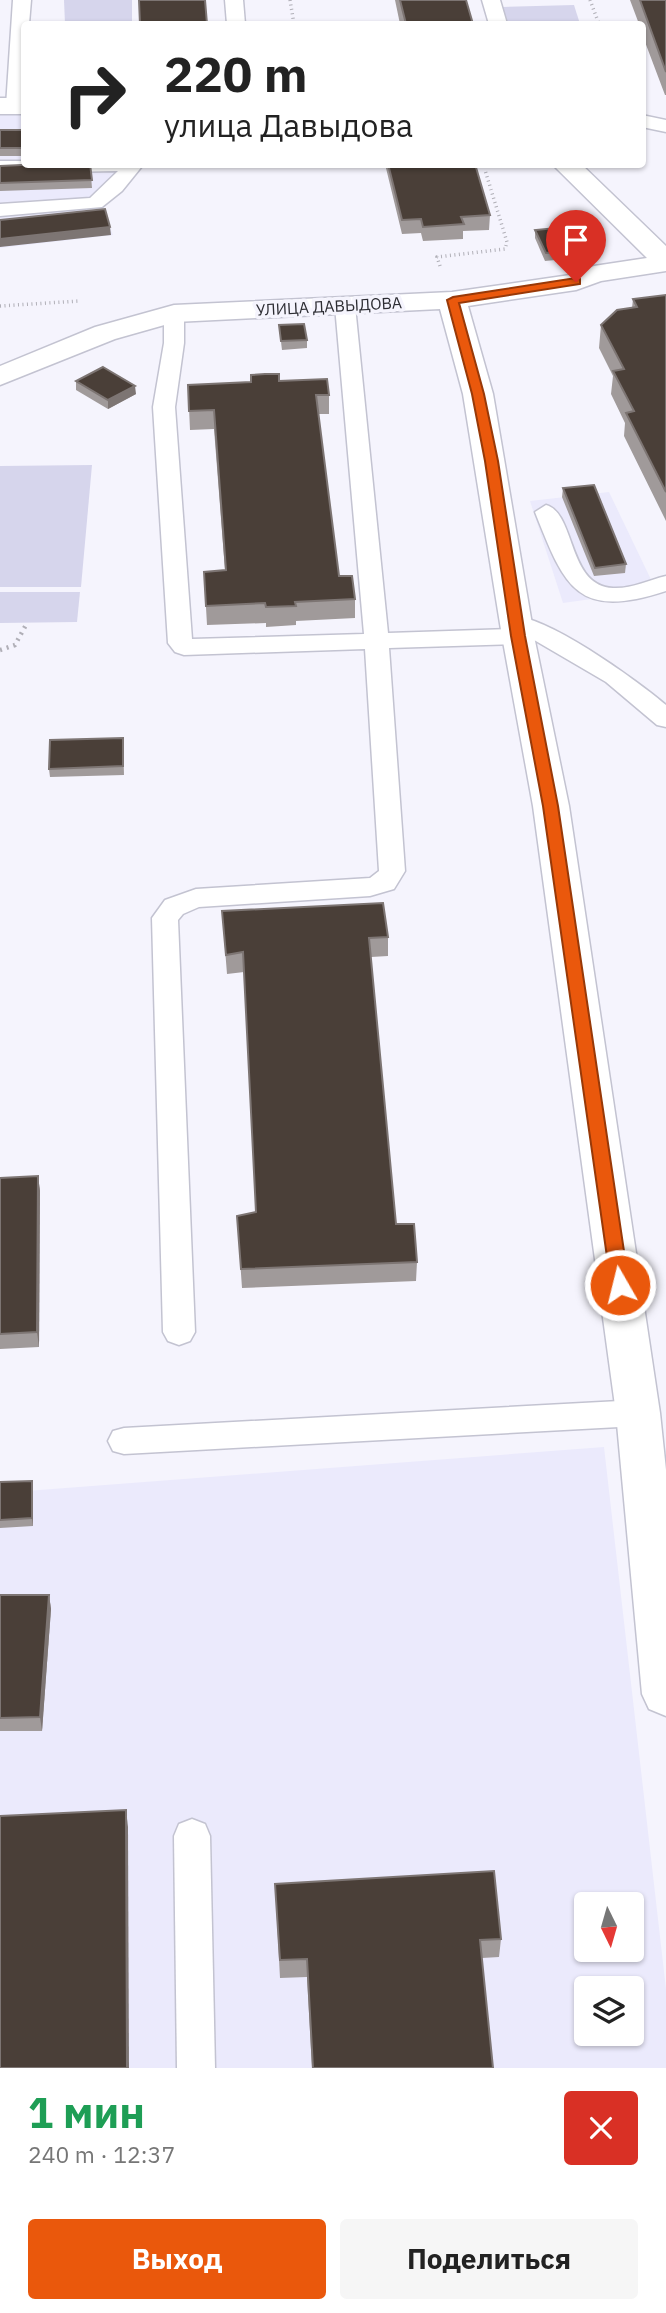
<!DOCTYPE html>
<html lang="ru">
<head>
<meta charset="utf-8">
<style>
  body { margin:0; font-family:"IBM Plex Sans",sans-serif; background:#f6f6f6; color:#222; height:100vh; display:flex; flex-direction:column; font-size:26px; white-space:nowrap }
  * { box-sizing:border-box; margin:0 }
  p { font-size:23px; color:#767676 }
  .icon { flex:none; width:38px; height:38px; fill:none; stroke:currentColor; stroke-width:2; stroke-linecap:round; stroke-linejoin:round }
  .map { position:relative; height:2068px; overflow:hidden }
  .sheet { display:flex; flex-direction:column; background:#fff; flex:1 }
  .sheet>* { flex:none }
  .banner { position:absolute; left:21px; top:21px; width:625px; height:147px; border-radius:7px; box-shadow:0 2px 5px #0004; background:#fff; color:#222; overflow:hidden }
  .needle { width:46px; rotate:175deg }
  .controls { position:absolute; left:574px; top:1892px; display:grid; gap:14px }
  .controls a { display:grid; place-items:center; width:70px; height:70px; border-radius:7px; background:#fff; box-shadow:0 2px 5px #0004; font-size:35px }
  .pin { position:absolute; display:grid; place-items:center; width:60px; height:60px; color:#fff; margin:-72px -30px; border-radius:50% 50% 50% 0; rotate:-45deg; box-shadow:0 0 7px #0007 }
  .pin .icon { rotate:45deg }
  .me { position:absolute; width:77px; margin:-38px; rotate:352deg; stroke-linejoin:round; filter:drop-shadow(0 0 5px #0008) }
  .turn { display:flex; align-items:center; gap:24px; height:147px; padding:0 28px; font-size:32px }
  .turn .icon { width:91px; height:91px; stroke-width:2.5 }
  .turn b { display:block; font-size:49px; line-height:60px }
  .round { display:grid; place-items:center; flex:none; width:74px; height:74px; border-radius:7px; background:#f6f6f6 }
  .head { display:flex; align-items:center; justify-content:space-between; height:119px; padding:0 28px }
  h1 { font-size:42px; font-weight:700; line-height:52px; color:#1e9e55 }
  .cta { display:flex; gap:14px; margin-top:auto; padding:14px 28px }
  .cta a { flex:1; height:80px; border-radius:7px; background:#ea580c; color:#fff; font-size:28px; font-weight:700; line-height:80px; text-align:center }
  .cta a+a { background:#f6f6f6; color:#222 }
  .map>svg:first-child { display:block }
</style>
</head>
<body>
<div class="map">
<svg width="666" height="2068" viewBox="0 0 666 2068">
  <rect width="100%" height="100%" fill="#f5f4fd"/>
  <g fill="#ebeafc" fill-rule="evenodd">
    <polygon points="0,112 24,113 24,164 124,165 98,198 113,235 0,248"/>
    <polygon points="609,492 656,590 563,603 530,501"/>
    <path d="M604,1447L666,1989V2068H0V1493ZM586,1904H632V1950H586ZM586,1988H632V2034H586Z"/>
  </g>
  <g fill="#d6d5ec">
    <polygon points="64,0 132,0 132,24 65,24"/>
    <polygon points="574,5 580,24 507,24 503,7"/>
    <polygon points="92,465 81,587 0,587 0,466"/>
    <polygon points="0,592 80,592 77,622 0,623"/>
  </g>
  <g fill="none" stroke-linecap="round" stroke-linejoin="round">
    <defs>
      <g id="lane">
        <polygon points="13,0 31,0 29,24 24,24 24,106 15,112 6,106"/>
        <polygon points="225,0 243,0 245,24 227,24"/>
        <polygon points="482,0 500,0 507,24 489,24"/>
        <polygon points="642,115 666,120 666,132 642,127"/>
        <polygon points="0,161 24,161 24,164 143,165 122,191 102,207 0,216 0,204 90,198 118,171 0,173"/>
        <path d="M345,300L355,306L388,633L512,629L505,622L509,617C539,609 641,683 666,705V727L657,725L606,682L529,637L518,644L389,648L405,871L394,889L370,896L199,907L183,914L178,920L195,1332L190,1341L179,1345L168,1341L163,1332L152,918L165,900L196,889L370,878L379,871L365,649L184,655L175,652L168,643L153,407L164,343V314L174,308L184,314V343L175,407L192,639L364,634L335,306Z"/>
        <path d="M546,505C576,513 567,586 613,588C631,589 649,580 666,576V591C577,620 565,588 535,512Z"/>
        <polygon points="638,1400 649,1404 654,1413 649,1422 638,1426 124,1454 113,1451 108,1441 113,1431 124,1428"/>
        <polygon points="192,1819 205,1824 210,1836 215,2068 177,2068 174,1836 179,1824"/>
      </g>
      <g id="street">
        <rect x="0" y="98" width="24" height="16"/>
        <polygon points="552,164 581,164 666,246 666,271 601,281 576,290 468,306 493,394 534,636 569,806 660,1413 666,1470 666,1716 649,1709 642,1694 616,1413 533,806 502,636 463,394 440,309 175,322 115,339 0,385 0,366 95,327 174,305 452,292 570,275 594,266 647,258"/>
      </g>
    </defs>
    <use href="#lane" stroke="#c3c3d1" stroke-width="3"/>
    <use href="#street" stroke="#c3c3d1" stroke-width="3"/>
    <g stroke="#b0afb7" stroke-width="3.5" stroke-dasharray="1 3.5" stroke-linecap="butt">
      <polyline points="290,0 294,24"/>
      <polyline points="590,0 599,24"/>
      <polyline points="440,266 437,257 505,249 507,242 485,170"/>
      <polyline points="0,306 79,301"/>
    </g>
    <polyline stroke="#b0afb7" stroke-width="4.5" stroke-dasharray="2 5" stroke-linecap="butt" points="0,650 15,645 27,623"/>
    <use href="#lane" fill="#fff" fill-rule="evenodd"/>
    <use href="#street" fill="#fff" fill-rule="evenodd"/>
  </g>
  <g fill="#a09a9a">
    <polygon points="395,0 466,0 473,24 400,24"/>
    <polygon points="630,0 666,0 666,95 665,95 642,34 642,24 639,24"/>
    <rect x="0" y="130" width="24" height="26"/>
    <polygon points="90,164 92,188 0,191 0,166"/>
    <polygon points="385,164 475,164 490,215 489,230 463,231 463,239 423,241 421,233 402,234"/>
    <polygon points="535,230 578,250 577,258 545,261 535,238"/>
    <polygon points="666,295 666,521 624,436 625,423 611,394 613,376 599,348 601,325 632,308 633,299"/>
    <polygon points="279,325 307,340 307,348 282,350"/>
    <polygon points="251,375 329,395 329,414 318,414 339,576 355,599 355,618 296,621 296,625 266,627 266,623 207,625 204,572 225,570 214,429 190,430 188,385 251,382"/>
    <polygon points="76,381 136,394 108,409 76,390"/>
    <polygon points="563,488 626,564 625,573 594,576 562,497"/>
    <polygon points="123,738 124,775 50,777 49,769"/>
    <polygon points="222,911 388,937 388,956 371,957 396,1224 417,1262 416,1281 242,1288 237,1216 256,1212 244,972 227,974"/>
    <polygon points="38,1176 40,1191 39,1347 0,1349 0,1178"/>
    <polygon points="32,1481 33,1489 33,1526 0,1528 0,1482"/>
    <polygon points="0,1595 49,1595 51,1609 42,1731 0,1731"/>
    <polygon points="275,1884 501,1939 499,1957 482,1958 493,2068 312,2068 307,1977 280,1978"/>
  </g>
  <g fill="#7d7573">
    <polygon points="110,227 111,235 0,247 0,239"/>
    <polygon points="135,386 136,394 108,409 108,400"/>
    <polygon points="38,1176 40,1191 39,1347 37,1332"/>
    <polygon points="32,1481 33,1489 33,1526 32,1518"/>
    <polygon points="49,1595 51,1609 42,1731 40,1717"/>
    <polygon points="126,1810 128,1827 129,2068 127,2068"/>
  </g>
  <g fill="#4a3f38" stroke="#7d7573" stroke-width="2">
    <polygon points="139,0 205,0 207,24 140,24"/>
    <polygon points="400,0 466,0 473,24 406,24"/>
    <polygon points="640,0 666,0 666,72"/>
    <rect x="0" y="130" width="24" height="18"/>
    <polygon points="43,164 90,164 92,180 0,183 0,166"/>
    <polygon points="388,164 475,164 490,215 461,217 464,224 423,227 421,219 402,220"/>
    <polygon points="105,209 110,227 0,239 0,220"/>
    <polygon points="567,227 578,250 546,253 535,230"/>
    <polygon points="666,295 666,492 626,413 634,411 613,371 624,369 601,325 617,310 637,307 633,299"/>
    <polygon points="304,324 307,340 281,341 279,325"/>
    <polygon points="103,367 135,386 108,400 76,381"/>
    <polygon points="265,374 279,374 279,381 327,379 329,395 316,395 339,576 352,576 355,599 295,602 296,606 266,607 265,603 206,606 204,572 226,570 214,410 189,411 188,385 251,382 251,375"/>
    <polygon points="594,485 626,564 595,568 563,488"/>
    <polygon points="123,738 123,766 49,769 50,740"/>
    <polygon points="383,903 388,937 369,938 396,1224 414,1224 417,1262 241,1269 237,1216 256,1212 243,952 226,955 222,911"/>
    <polygon points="38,1176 37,1332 0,1334 0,1178"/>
    <polygon points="32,1481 32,1518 0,1520 0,1482"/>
    <polygon points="0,1595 49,1595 40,1717 0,1718"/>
    <polygon points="126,1810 127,2068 0,2068 0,1816"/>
    <polygon points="494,1871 501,1939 480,1940 493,2068 313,2068 307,1959 280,1960 275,1884"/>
  </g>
  <polygon fill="#ea580c" stroke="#983908" stroke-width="2" points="576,278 580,279 580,284 459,303 484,394 498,461 525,636 558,806 629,1285 620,1292 611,1285 543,806 511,636 485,461 472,394 447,300 453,297"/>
  <g text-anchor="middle" stroke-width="7" stroke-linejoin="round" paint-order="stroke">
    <g font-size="16" fill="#2d2d33" stroke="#f5f4fd">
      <text transform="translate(329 306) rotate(-3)" y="6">УЛИЦА ДАВЫДОВА</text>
    </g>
  </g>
</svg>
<div class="controls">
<a><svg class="needle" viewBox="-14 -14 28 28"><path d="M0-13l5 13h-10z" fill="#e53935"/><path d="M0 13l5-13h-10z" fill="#767676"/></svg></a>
<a><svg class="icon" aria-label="layers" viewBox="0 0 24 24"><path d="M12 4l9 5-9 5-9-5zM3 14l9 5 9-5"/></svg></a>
</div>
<div class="pin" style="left:576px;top:282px;background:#d93025"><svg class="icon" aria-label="arrive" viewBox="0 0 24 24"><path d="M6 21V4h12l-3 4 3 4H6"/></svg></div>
<svg class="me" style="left:620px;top:1285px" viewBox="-20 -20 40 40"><circle r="17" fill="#ea580c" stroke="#fff" stroke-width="3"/><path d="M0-11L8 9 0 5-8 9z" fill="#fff"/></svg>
<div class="banner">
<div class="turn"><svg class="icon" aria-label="right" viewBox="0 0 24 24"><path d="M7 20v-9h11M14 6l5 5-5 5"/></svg><div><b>220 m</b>улица Давыдова</div></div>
</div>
</div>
<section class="sheet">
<div class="head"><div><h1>1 мин</h1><p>240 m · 12:37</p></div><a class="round" style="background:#d93025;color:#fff"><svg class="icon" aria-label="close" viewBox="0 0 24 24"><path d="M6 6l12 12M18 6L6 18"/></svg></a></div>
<div class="cta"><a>Выход</a><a>Поделиться</a></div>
</section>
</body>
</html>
